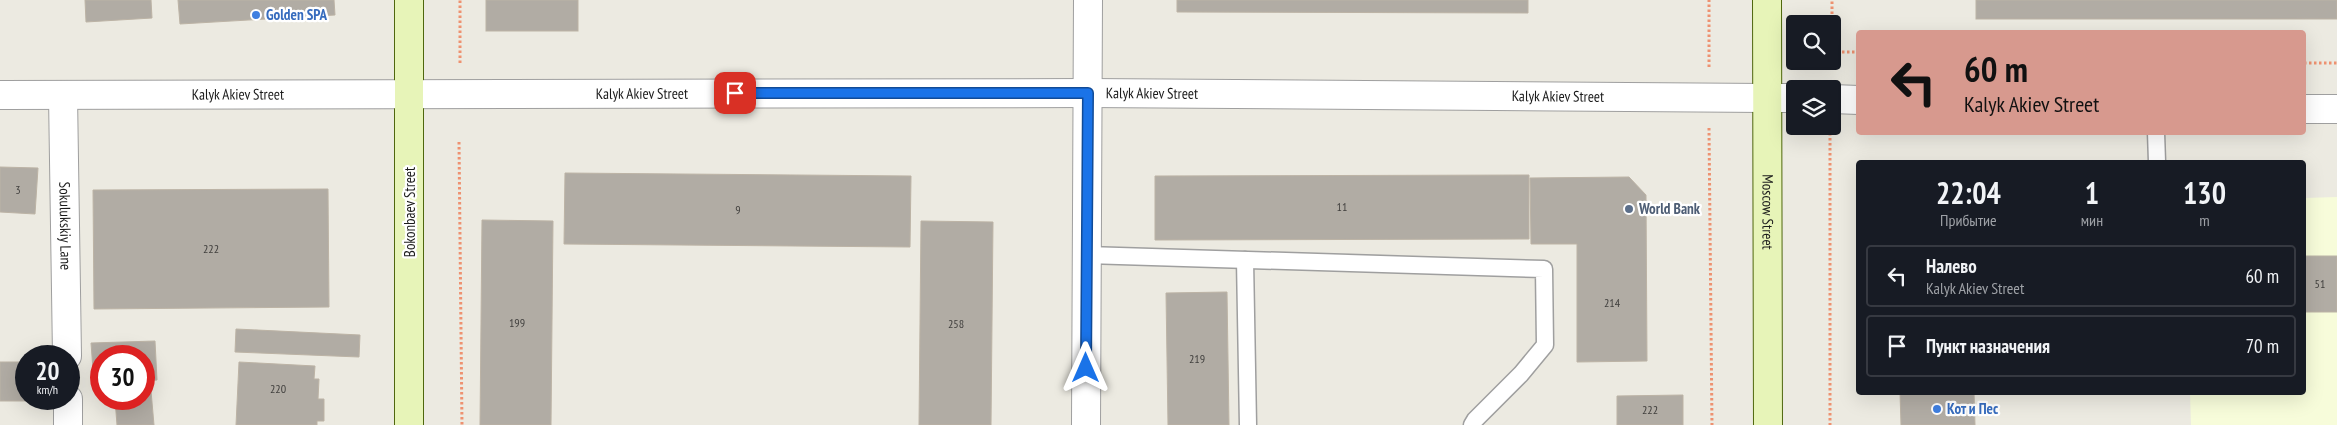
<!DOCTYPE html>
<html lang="ru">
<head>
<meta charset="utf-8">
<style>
  body { margin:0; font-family:"PT Sans Narrow",sans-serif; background:#242831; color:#f1f3f6; height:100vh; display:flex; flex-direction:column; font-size:19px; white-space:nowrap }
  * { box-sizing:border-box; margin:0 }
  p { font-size:16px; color:#9ea1a6 }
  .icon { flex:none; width:28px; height:28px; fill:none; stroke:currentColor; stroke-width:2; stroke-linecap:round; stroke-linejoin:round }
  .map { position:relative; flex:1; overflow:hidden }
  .drawer { position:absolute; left:1856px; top:160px; width:450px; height:235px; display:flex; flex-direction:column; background:#171b24; border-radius:5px; box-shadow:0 5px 20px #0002 }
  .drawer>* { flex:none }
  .top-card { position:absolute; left:1856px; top:30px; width:450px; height:105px; border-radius:5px; box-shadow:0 5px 20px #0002; background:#d7998e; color:#111; overflow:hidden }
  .buttons { position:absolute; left:1786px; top:15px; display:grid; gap:10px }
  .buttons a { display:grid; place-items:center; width:55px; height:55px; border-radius:5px; background:#171b24; box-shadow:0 5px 20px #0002; font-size:25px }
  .speed { position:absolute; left:15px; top:345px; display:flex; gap:10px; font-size:25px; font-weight:700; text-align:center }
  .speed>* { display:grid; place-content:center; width:65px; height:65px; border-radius:50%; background:#171b24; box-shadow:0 5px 20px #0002; line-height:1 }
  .speed small { font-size:12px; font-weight:400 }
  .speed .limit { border:8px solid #d22; background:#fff; color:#111 }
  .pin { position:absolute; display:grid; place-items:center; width:42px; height:42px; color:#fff; margin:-21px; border-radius:10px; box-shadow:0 2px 8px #0006 }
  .me { position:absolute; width:55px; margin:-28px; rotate:0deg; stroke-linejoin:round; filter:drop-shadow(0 0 4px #0008) }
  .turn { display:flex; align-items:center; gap:18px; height:105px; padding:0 25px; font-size:22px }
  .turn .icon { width:65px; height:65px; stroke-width:2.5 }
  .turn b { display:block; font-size:35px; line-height:42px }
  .eta { display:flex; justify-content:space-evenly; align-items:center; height:85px; text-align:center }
  .eta b { font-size:30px; font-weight:700; line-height:35px }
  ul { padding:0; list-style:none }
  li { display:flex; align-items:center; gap:15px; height:62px; margin:0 10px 8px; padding:0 15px; border:2px solid #363941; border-radius:5px }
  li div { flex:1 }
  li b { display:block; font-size:19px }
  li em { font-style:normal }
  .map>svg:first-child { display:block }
</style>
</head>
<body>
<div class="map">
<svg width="2337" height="425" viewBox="0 0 2337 425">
  <rect width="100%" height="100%" fill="#eceae1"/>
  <polygon fill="#f7fcda" points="2337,197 2337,425 2191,425 2190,393 2304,392 2304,198"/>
  <g fill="#b1aca4" stroke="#bcb3a5">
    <polygon points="85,0 151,0 152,18 86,22"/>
    <polygon points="178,0 334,0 335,15 180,24"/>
    <rect x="486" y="0" width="92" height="31"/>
    <polygon points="1177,0 1528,0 1528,13 1177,12"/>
    <rect x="1976" y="0" width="361" height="19"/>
    <polygon points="0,167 38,168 35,214 0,212"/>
    <polygon points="565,173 911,176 910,247 564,244"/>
    <polygon points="1529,175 1529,239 1155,240 1155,176"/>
    <polygon points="1629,177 1646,195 1647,361 1577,362 1577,244 1531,244 1530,178"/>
    <polygon points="328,189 329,307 94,309 93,190"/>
    <polygon points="482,220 553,221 551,425 480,425"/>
    <polygon points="921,221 993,222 991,425 919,425"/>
    <rect x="2304" y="256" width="33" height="56"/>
    <polygon points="1227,292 1229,425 1168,425 1166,293"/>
    <polygon points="236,329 360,335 359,357 235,352"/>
    <polygon points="155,341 157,380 144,381 144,356 101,356 101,383 94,383 91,343"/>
    <polygon points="0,362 26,362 26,399 35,399 35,401 0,401"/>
    <polygon points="239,362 315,366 314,379 319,379 318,399 324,399 324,421 317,421 317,425 236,425"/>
    <polygon points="144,391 151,391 154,425 117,425 115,399 144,399"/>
    <polygon points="1900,392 1974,392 1975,425 1901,425"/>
    <polygon points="1683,395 1683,425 1617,425 1617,396"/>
  </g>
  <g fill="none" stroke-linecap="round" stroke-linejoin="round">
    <defs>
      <g id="service">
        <polyline points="2156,132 2157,162"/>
        <polyline points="1087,255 1544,269 1545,345 1521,374 1475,420 1472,425"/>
        <polyline points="1245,260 1248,425"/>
      </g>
      <g id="minor">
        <path id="s1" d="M0,95L1088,93L1766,98"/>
        <path id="s2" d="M63,95L67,356"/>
        <polyline points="68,399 68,425"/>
        <polyline points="1086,425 1088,0"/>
      </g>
      <g id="tertiary">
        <polyline points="1766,98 1795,98"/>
        <polyline points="1832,99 1859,100"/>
        <polyline points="2304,109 2337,109"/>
      </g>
      <g id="secondary">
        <polyline points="409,0 409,425"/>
        <path id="s3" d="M1767,0L1768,425"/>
      </g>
    </defs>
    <use href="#service" stroke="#9f9f9f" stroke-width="19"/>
    <use href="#minor" stroke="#9f9f9f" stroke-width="30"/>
    <use href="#tertiary" stroke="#9f9f9f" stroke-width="30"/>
    <use href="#secondary" stroke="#4f670d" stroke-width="30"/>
    <g stroke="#ee9170" stroke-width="3" stroke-dasharray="2.5 2.5" stroke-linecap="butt">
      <polyline points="1832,24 1832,0"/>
      <polyline points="1832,52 1859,52"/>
      <polyline points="460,63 460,0"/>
      <polyline points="2304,63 2337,63"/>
      <polyline points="1709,67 1709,0"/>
      <polyline points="1831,68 1831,61"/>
      <polyline points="1709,128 1712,425"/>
      <polyline points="1830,128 1830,425"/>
      <polyline points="459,142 462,425"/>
    </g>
    <use href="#service" stroke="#fff" stroke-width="16"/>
    <use href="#minor" stroke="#fff" stroke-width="28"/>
    <use href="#tertiary" stroke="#fff" stroke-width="28"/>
    <use href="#secondary" stroke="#e7f4b8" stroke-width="28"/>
  </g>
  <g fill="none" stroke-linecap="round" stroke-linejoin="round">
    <defs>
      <polyline id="route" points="735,93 1088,93 1086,368"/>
    </defs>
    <use href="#route" stroke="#114b97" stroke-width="12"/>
    <use href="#route" stroke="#1a73e8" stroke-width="9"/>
  </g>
  <g fill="#3f7fe0" stroke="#fff" stroke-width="2">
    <circle cx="256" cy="15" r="5"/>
    <circle cx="1937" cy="409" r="5"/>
  </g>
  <circle fill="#5c6f8a" stroke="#fff" stroke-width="2" cx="1629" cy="209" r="5"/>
  <g text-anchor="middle" stroke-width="4.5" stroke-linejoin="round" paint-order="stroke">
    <g font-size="12" fill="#403f3d">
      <text x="18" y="194">3</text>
      <text x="1342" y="211">11</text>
      <text x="738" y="214">9</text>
      <text x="211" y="253">222</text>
      <text x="2320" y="288">51</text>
      <text x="1612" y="307">214</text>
      <text x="517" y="327">199</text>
      <text x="956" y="328">258</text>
      <text x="1197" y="363">219</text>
      <text x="278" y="393">220</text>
      <text x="1650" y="414">222</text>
    </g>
    <g font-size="15" font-weight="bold" fill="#366cbe" stroke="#fff" text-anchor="start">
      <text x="266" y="20">Golden SPA</text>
      <text x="1947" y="414">Кот и Пес</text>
    </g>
    <g font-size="15" fill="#1b1b1b" stroke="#fff">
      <text dy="5" stroke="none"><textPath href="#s1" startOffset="642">Kalyk Akiev Street</textPath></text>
      <text dy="5" stroke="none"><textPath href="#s1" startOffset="1152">Kalyk Akiev Street</textPath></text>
      <text dy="5" stroke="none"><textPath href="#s1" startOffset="238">Kalyk Akiev Street</textPath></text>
      <text dy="5" stroke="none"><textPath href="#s1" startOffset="1558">Kalyk Akiev Street</textPath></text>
      <text transform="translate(410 212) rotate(-90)" y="5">Bokonbaev Street</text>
      <text dy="5" stroke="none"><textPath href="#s3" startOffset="212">Moscow Street</textPath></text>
      <text dy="5" stroke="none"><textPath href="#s2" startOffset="131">Sokulukskiy Lane</textPath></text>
    </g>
    <g font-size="15" font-weight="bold" fill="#4e5e75" stroke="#fff" text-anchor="start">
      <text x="1639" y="214">World Bank</text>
    </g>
  </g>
</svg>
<div class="buttons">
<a><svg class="icon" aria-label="search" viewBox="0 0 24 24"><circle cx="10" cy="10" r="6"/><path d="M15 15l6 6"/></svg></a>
<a><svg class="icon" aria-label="layers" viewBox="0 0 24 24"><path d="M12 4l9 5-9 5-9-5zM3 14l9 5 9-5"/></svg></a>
</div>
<div class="speed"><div>20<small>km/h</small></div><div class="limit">30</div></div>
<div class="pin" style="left:735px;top:93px;background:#d93025"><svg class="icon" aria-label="arrive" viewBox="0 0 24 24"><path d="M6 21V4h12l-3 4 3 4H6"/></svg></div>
<svg class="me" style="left:1086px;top:368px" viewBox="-20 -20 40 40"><path d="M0-17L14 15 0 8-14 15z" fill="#1a73e8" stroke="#fff" stroke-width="4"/></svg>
<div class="top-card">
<div class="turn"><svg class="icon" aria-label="left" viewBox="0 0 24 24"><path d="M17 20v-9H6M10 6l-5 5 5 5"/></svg><div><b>60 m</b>Kalyk Akiev Street</div></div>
</div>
<section class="drawer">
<div class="eta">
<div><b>22:04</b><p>Прибытие</p></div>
<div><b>1</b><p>мин</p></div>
<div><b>130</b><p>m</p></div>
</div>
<ul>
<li><svg class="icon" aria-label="left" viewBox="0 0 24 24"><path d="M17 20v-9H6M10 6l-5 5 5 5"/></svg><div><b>Налево</b><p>Kalyk Akiev Street</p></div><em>60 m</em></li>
<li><svg class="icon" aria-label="arrive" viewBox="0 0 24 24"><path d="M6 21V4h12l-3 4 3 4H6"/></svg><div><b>Пункт назначения</b></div><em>70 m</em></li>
</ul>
</section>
</div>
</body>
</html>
